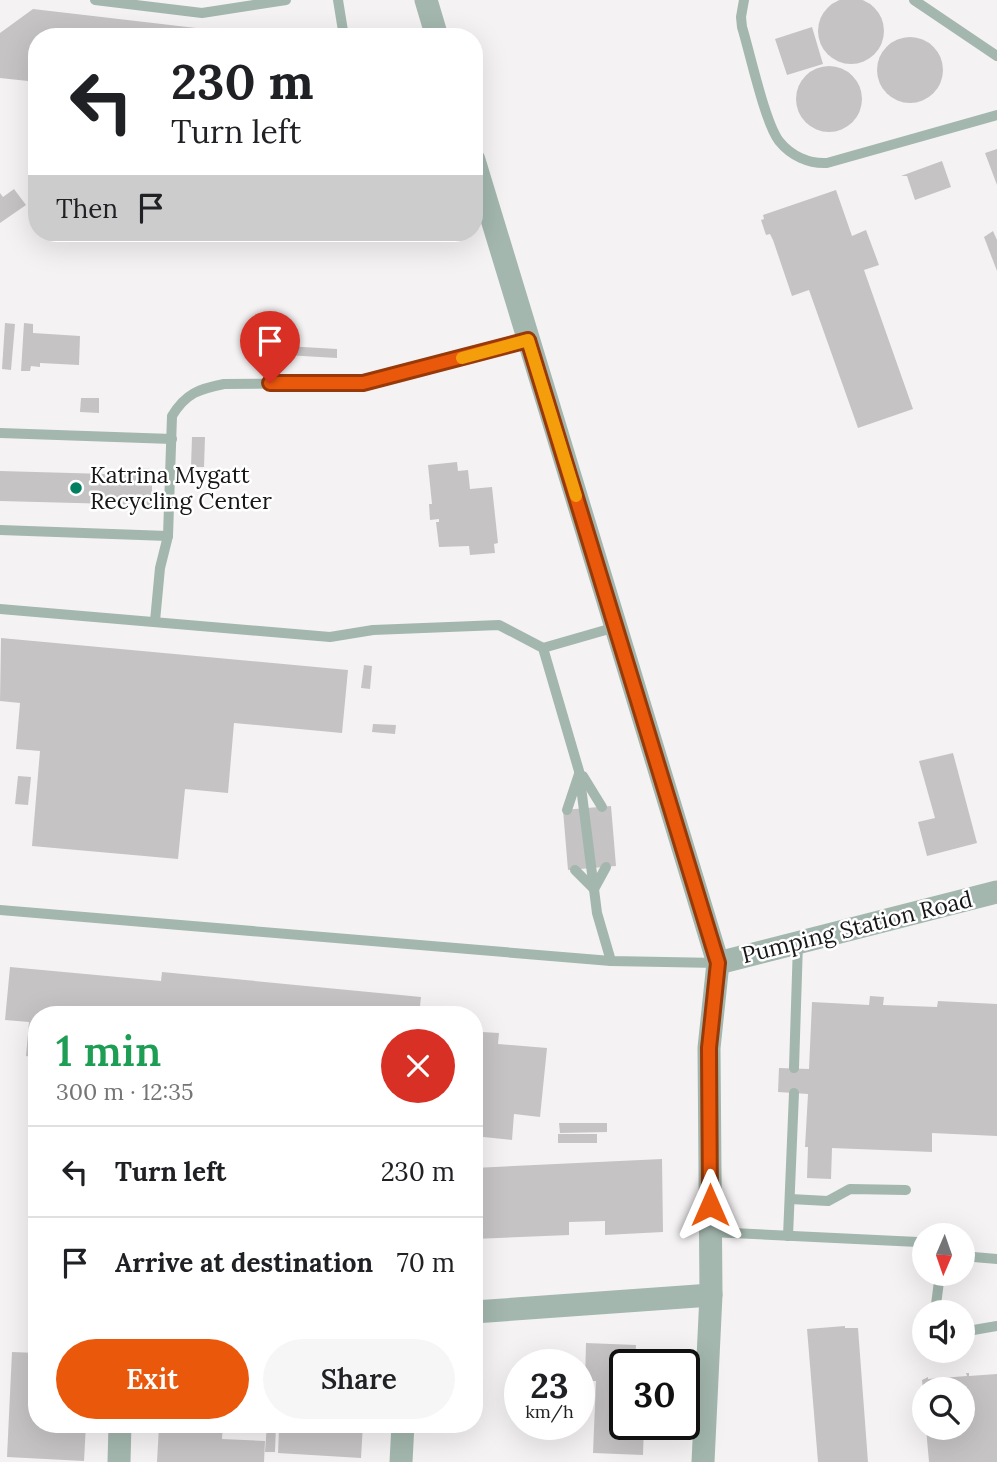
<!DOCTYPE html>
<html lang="en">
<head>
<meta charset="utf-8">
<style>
  body { margin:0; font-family:Lora,serif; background:#f6f6f6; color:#202124; height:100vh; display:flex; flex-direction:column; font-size:26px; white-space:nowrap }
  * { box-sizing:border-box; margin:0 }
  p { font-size:23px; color:#757577 }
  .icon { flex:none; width:38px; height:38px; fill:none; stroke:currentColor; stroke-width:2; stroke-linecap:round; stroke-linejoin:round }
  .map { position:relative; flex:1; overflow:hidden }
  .drawer { position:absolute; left:28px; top:1006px; width:455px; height:427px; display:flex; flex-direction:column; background:#fff; border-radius:28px; box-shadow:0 7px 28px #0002 }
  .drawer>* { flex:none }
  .banner { position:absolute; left:28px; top:28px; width:455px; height:214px; border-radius:28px; box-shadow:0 7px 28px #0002; background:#fff; color:#202124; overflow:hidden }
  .needle { width:46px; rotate:182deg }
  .fabs { position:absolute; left:912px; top:1223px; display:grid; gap:14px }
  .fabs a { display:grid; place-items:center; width:63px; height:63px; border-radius:50%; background:#fff; box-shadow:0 7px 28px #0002; font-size:35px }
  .speed { position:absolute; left:504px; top:1349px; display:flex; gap:14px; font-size:35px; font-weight:700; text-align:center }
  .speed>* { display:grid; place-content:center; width:91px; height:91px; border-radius:50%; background:#fff; box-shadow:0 7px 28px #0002; line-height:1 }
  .speed small { font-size:18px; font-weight:400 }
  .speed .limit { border:4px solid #111; border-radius:10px; background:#fff; color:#111 }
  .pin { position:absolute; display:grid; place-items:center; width:60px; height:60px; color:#fff; margin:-72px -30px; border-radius:50% 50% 50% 0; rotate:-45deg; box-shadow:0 0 7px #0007 }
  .pin .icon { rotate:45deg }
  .me { position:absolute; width:77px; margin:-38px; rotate:0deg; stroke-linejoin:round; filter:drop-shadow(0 0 5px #0008) }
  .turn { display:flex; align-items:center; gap:24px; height:147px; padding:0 28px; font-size:32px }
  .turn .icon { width:91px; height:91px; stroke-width:2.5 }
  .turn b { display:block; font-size:49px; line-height:60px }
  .then { display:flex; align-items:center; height:66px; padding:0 28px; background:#0003; gap:14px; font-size:26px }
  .round { display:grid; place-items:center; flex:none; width:74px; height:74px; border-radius:37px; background:#f6f6f6 }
  .head { display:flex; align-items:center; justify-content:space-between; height:119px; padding:0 28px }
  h1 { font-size:42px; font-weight:600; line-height:52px; color:#1e9e55 }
  .action { display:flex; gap:14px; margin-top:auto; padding:14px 28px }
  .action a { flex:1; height:80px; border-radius:42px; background:#ea580c; color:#fff; font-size:28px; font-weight:600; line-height:80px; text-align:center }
  .action a+a { background:#f6f6f6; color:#202124 }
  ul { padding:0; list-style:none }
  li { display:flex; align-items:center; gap:21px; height:91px; padding:0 28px; border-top:2px solid #e0e0e0 }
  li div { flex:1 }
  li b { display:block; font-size:26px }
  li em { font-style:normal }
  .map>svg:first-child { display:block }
</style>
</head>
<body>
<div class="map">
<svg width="997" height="1462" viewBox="0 0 997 1462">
  <rect width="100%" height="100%" fill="#f5f2f4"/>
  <g fill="#c6c3c5">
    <circle cx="851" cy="31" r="33"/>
    <polygon points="33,9 257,35 257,37 37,37 37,82 0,78 0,33"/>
    <polygon points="812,27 823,64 787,75 775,39"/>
    <circle cx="910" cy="70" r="33"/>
    <circle cx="829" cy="99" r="33"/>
    <polygon points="997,149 997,185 985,153"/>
    <polygon points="942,161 951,187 915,200 907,176 901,176"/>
    <polygon points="14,189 26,205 0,223 0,193 3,197"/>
    <polygon points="836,190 852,236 866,230 879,265 864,270 913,409 858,428 809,290 792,296 773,240 770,234 766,235 761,220 764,219 763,215"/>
    <polygon points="993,231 997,240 997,271 984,237"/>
    <polygon points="266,314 275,315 272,363 262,362"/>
    <polygon points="5,323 15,324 11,370 2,369"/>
    <polygon points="24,323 33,324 33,333 80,336 79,365 40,363 40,367 31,366 30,371 21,371"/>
    <polygon points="286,346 337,349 337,358 285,355"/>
    <polygon points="81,398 99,398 99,413 80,412"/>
    <polygon points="192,437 205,437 204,467 191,467"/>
    <polygon points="457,462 458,471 468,470 470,489 492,487 498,543 494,544 495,553 470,555 469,546 439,547 436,522 439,522 439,519 430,520 429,504 432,504 428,465"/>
    <polygon points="142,468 152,469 152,505 0,501 0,471 142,475"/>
    <polygon points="1,638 348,670 342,733 234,723 228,793 185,789 178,859 32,846 40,751 16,749 20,703 0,701"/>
    <polygon points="364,665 372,666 370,689 361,688"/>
    <polygon points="373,724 396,725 395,734 372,732"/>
    <polygon points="953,753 977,843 927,856 918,822 935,818 919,761"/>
    <polygon points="18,776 31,777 28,805 15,804"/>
    <polygon points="611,806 616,866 568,870 563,810"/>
    <polygon points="10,967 161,981 162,972 421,997 419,1015 37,1015 37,1058 26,1056 29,1022 5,1020"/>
    <polygon points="870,996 884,997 883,1005 937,1007 938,1001 997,1004 997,1136 932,1133 932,1152 832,1148 831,1179 807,1178 808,1147 805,1147 808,1094 778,1092 779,1068 809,1069 812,1002 869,1005"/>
    <polygon points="482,1032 499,1033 498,1044 547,1048 540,1117 514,1114 512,1140 474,1136 474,1042 481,1043"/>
    <polygon points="559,1123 607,1123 607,1132 560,1133"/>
    <rect x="558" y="1134" width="39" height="9"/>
    <polygon points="662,1159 663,1232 605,1235 605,1221 569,1222 569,1235 474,1239 474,1168"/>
    <polygon points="845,1326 845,1328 858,1328 868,1462 818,1462 807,1329"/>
    <polygon points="586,1343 636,1345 635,1365 625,1365 625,1424 644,1424 643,1455 593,1453 596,1381 585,1381"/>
    <polygon points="12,1352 37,1353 37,1424 86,1424 84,1461 7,1457"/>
    <polygon points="966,1373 969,1373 969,1376 997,1374 997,1462 929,1462 926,1428 962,1428 962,1390 923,1390 922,1380 928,1377 928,1379 967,1376"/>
    <polygon points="163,1424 223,1424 222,1439 265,1441 264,1462 157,1462 159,1426"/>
    <polygon points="267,1424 276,1424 275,1452 265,1452"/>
    <polygon points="289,1424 363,1424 361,1458 278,1453 279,1430 289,1430"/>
  </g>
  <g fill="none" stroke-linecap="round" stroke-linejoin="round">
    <g stroke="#a3b7ae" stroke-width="10">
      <polyline points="95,0 202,13 286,0"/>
      <polyline points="338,0 344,37"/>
      <path d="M744,0L741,17L742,27C750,53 765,123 779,141C791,156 809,164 827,163L997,115"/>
      <polyline points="914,0 997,56"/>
      <polyline points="0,433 172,439"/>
      <polyline points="0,530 168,536"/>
      <polyline points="0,609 330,637 373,630 499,625 543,648 579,771 597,913 611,961"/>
      <path d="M155,621L160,568L168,536L172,416C186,393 199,389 224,384L363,383L528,340"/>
      <polyline points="543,648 616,627"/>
      <polyline points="583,776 602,807"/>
      <polyline points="567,810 579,774"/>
      <polyline points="575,870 594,889 606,867"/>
      <polyline points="0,910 611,961 718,963"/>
      <polyline points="794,1068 798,943"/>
      <polyline points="790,1199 828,1201 850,1189 906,1190"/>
      <polyline points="711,1232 918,1242"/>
      <polyline points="788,1236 794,1093"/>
      <polyline points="962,1256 997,1259"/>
      <polyline points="935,1312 940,1274"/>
      <polyline points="962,1332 997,1326"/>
    </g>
    <g stroke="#a3b7ae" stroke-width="23">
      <polyline points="426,0 437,37"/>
      <polyline points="474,160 718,963 709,1048 711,1295 703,1462"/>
      <polyline points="718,963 997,892"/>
      <polyline points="474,1312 711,1295"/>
      <polyline points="119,1462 120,1424"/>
      <polyline points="401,1462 403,1424"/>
    </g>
  </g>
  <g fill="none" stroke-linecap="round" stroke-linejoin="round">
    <defs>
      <polyline id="route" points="270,383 363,383 528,340 718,963 709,1048 710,1205"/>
    </defs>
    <use href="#route" stroke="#983908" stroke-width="18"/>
    <use href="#route" stroke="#ea580c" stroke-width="12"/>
    <polyline stroke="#f59e0b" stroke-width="12" points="462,358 528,340 576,496"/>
  </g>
  <circle fill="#027f5e" stroke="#fff" stroke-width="2.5" cx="76" cy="488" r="7"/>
  <g text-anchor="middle" stroke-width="5" stroke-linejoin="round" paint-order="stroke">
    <g font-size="23" fill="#181718" stroke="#fff" text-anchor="start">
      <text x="90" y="483">Katrina Mygatt<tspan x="90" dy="26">Recycling Center</tspan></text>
    </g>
    <g font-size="23" fill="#181718" stroke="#fff">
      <text transform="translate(857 927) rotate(-14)" y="8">Pumping Station Road</text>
    </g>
  </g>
</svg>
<div class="fabs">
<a><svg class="needle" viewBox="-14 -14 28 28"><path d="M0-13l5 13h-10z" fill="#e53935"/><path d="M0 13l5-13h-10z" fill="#757577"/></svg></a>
<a><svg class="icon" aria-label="sound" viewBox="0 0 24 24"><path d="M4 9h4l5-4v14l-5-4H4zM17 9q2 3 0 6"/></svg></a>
<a><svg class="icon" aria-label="search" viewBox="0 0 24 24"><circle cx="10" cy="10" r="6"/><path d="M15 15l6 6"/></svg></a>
</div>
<div class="speed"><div>23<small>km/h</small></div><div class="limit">30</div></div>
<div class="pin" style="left:270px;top:383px;background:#d93025"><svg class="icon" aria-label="arrive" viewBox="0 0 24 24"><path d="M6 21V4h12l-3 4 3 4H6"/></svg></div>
<svg class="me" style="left:710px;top:1205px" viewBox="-20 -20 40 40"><path d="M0-17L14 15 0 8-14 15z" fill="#ea580c" stroke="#fff" stroke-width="4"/></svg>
<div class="banner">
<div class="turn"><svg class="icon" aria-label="left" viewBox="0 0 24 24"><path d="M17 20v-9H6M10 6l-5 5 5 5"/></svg><div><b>230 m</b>Turn left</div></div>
<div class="then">Then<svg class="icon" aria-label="arrive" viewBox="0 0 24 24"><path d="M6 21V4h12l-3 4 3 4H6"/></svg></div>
</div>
<section class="drawer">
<div class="head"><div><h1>1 min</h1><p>300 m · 12:35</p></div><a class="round" style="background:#d93025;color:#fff"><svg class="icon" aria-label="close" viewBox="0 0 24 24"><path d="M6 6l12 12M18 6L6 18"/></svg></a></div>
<ul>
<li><svg class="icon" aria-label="left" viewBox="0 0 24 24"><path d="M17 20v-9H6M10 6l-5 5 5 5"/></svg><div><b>Turn left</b></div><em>230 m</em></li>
<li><svg class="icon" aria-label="arrive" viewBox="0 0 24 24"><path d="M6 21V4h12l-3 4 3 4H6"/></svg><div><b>Arrive at destination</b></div><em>70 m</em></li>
</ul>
<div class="action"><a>Exit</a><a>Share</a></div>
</section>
</div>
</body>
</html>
